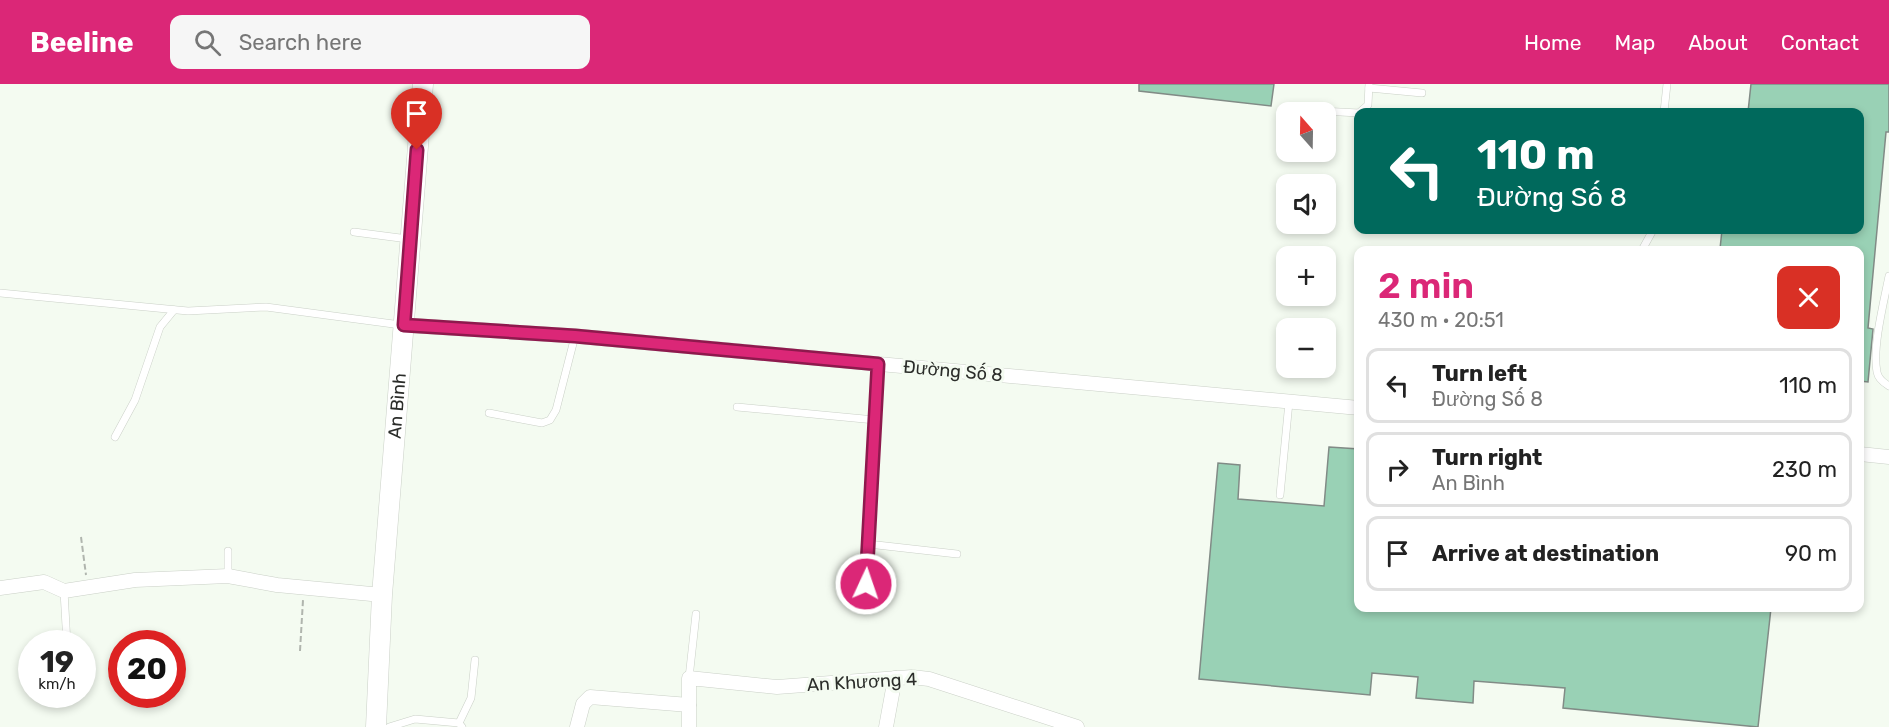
<!DOCTYPE html>
<html lang="en">
<head>
<meta charset="utf-8">
<style>
  body { margin:0; font-family:Rubik,sans-serif; background:#f6f6f6; color:#222; height:100vh; display:flex; flex-direction:column; font-size:22px; white-space:nowrap }
  * { box-sizing:border-box; margin:0 }
  p { font-size:20px; color:#767676 }
  .icon { flex:none; width:33px; height:33px; fill:none; stroke:currentColor; stroke-width:2; stroke-linecap:round; stroke-linejoin:round }
  .map { position:relative; flex:1; overflow:hidden }
  .side { position:absolute; left:1354px; top:162px; width:510px; height:366px; display:flex; flex-direction:column; background:#fff; border-radius:12px; box-shadow:0 3px 9px #0003 }
  .side>* { flex:none }
  .top-card { position:absolute; left:1354px; top:24px; width:510px; height:126px; border-radius:12px; box-shadow:0 3px 9px #0003; background:#00695c; color:#fff; overflow:hidden }
  .needle { width:39px; rotate:340deg }
  .fabs { position:absolute; left:1276px; top:18px; display:grid; gap:12px }
  .fabs a { display:grid; place-items:center; width:60px; height:60px; border-radius:12px; background:#fff; box-shadow:0 3px 9px #0003; font-size:30px }
  .speed { position:absolute; left:18px; top:546px; display:flex; gap:12px; font-size:30px; font-weight:700; text-align:center }
  .speed>* { display:grid; place-content:center; width:78px; height:78px; border-radius:50%; background:#fff; box-shadow:0 3px 9px #0003; line-height:1 }
  .speed small { font-size:15px; font-weight:400 }
  .speed .limit { border:9px solid #d22; background:#fff; color:#111 }
  .pin { position:absolute; display:grid; place-items:center; width:51px; height:51px; color:#fff; margin:-62px -26px; border-radius:50% 50% 50% 0; rotate:-45deg; box-shadow:0 0 6px #0007 }
  .pin .icon { rotate:45deg }
  .me { position:absolute; width:66px; margin:-33px; rotate:3deg; stroke-linejoin:round; filter:drop-shadow(0 0 4px #0008) }
  .turn { display:flex; align-items:center; gap:21px; height:126px; padding:0 24px; font-size:27px }
  .turn .icon { width:78px; height:78px; stroke-width:2.5 }
  .turn b { display:block; font-size:42px; line-height:51px }
  .round { display:grid; place-items:center; flex:none; width:63px; height:63px; border-radius:12px; background:#f6f6f6 }
  .head { display:flex; align-items:center; justify-content:space-between; height:102px; padding:0 24px }
  h1 { font-size:36px; font-weight:600; line-height:45px; color:#db2777 }
  ul { padding:0; list-style:none }
  li { display:flex; align-items:center; gap:18px; height:75px; margin:0 12px 9px; padding:0 12px; border:3px solid #e0e0e0; border-radius:12px }
  li div { flex:1 }
  li b { display:block; font-size:22px }
  li em { font-style:normal }
  header { display:flex; align-items:center; gap:36px; box-sizing:border-box; height:84px; padding:0 30px; background:#db2777; color:#fff }
  header strong { font-size:28px }
  nav { display:flex; gap:33px; margin-inline-start:auto; font-size:21px }
  .search { width:420px; height:54px; background:#f6f6f6; display:flex; align-items:center; gap:15px; box-sizing:border-box; padding:0 21px; border-radius:12px; color:#767676; font-size:22px }
  .map>svg:first-child { display:block }
</style>
</head>
<body>
<header>
<strong>Beeline</strong>
<div class="search"><svg class="icon" aria-label="search" viewBox="0 0 24 24"><circle cx="10" cy="10" r="6"/><path d="M15 15l6 6"/></svg>Search here</div>
<nav><a>Home</a><a>Map</a><a>About</a><a>Contact</a></nav>
</header>
<div class="map">
<svg width="1889" height="643" viewBox="0 0 1889 643">
  <rect width="100%" height="100%" fill="#f4fbf1"/>
  <g fill="#99d1b5" stroke="#818b86" stroke-width="1.5">
    <polygon points="1139,0 1274,0 1271,22 1139,7"/>
    <polygon points="1751,0 1889,0 1889,48 1886,48 1868,244 1873,245 1868,298 1860,297 1860,166 1720,165 1722,146 1860,146 1860,28 1748,28"/>
    <polygon points="1329,363 1359,365 1359,524 1771,524 1758,643 1563,624 1565,604 1474,597 1473,619 1416,614 1418,593 1372,589 1370,611 1199,595 1218,379 1240,381 1238,415 1324,422"/>
  </g>
  <g fill="none" stroke-linecap="round" stroke-linejoin="round">
    <defs>
      <g id="service">
        <polyline points="1369,4 1422,9"/>
        <polyline points="1284,25 1359,29"/>
        <polyline points="1360,28 1368,21 1369,0"/>
        <polyline points="1664,28 1667,0"/>
        <polyline points="354,148 408,155"/>
        <polyline points="1642,166 1653,146"/>
        <path d="M1889,192C1884,217 1872,264 1877,288C1878,295 1884,299 1889,302"/>
        <polyline points="0,209 188,227 266,223 401,241"/>
        <polyline points="737,323 875,336"/>
        <polyline points="489,329 542,339 550,336 556,326 575,252"/>
        <polyline points="115,353 135,316 160,243 174,226"/>
        <polyline points="1280,411 1289,318"/>
        <polyline points="868,460 957,470"/>
        <polyline points="228,492 228,467"/>
        <polyline points="866,500 878,280"/>
        <polyline points="64,507 67,560"/>
        <polyline points="689,594 696,530"/>
        <polyline points="459,639 471,614 475,576"/>
        <polyline points="389,643 415,635 459,639 462,643"/>
      </g>
      <g id="minor">
        <polyline points="404,241 575,252 1359,324"/>
        <polyline points="1860,370 1889,373"/>
        <polyline points="0,504 44,498 64,507 135,496 228,492 277,501 382,511"/>
        <polyline points="577,643 583,620 590,613 689,621"/>
        <polyline points="689,643 689,594 777,603 912,593 929,595 1077,643"/>
        <polyline points="886,643 895,594"/>
      </g>
      <g id="secondary">
        <path id="s1" d="M376,643L382,511L423,0"/>
      </g>
    </defs>
    <use href="#service" stroke="#cad0c7" stroke-width="8"/>
    <use href="#minor" stroke="#cad0c7" stroke-width="15"/>
    <use href="#secondary" stroke="#cad0c7" stroke-width="21"/>
    <g stroke="#b0b5ae" stroke-width="2" stroke-dasharray="6 3" stroke-linecap="butt">
      <polyline points="81,453 86,491"/>
      <polyline points="300,567 303,516"/>
    </g>
    <use href="#service" stroke="#fff" stroke-width="7"/>
    <use href="#minor" stroke="#fff" stroke-width="14"/>
    <use href="#secondary" stroke="#fff" stroke-width="20"/>
  </g>
  <g fill="none" stroke-linecap="round" stroke-linejoin="round">
    <defs>
      <polyline id="route" points="417,66 404,241 575,252 878,280 866,500"/>
    </defs>
    <use href="#route" stroke="#8e194d" stroke-width="15"/>
    <use href="#route" stroke="#db2777" stroke-width="10"/>
  </g>
  <g text-anchor="middle" stroke-width="6" stroke-linejoin="round" paint-order="stroke">
    <g font-size="18" fill="#2b2d2a" stroke="#f4fbf1">
      <text transform="translate(953 287) rotate(5)" y="6">Đường Số 8</text>
      <text dy="6" stroke="none"><textPath href="#s1" startOffset="322">An Bình</textPath></text>
      <text transform="translate(862 598) rotate(-3)" y="6">An Khương 4</text>
    </g>
  </g>
</svg>
<div class="fabs">
<a><svg class="needle" viewBox="-14 -14 28 28"><path d="M0-13l5 13h-10z" fill="#e53935"/><path d="M0 13l5-13h-10z" fill="#767676"/></svg></a>
<a><svg class="icon" aria-label="sound" viewBox="0 0 24 24"><path d="M4 9h4l5-4v14l-5-4H4zM17 9q2 3 0 6"/></svg></a>
<a>+</a>
<a>−</a>
</div>
<div class="speed"><div>19<small>km/h</small></div><div class="limit">20</div></div>
<div class="pin" style="left:417px;top:66px;background:#d93025"><svg class="icon" aria-label="arrive" viewBox="0 0 24 24"><path d="M6 21V4h12l-3 4 3 4H6"/></svg></div>
<svg class="me" style="left:866px;top:500px" viewBox="-20 -20 40 40"><circle r="17" fill="#db2777" stroke="#fff" stroke-width="3"/><path d="M0-11L8 9 0 5-8 9z" fill="#fff"/></svg>
<div class="top-card">
<div class="turn"><svg class="icon" aria-label="left" viewBox="0 0 24 24"><path d="M17 20v-9H6M10 6l-5 5 5 5"/></svg><div><b>110 m</b>Đường Số 8</div></div>
</div>
<section class="side">
<div class="head"><div><h1>2 min</h1><p>430 m · 20:51</p></div><a class="round" style="background:#d93025;color:#fff"><svg class="icon" aria-label="close" viewBox="0 0 24 24"><path d="M6 6l12 12M18 6L6 18"/></svg></a></div>
<ul>
<li><svg class="icon" aria-label="left" viewBox="0 0 24 24"><path d="M17 20v-9H6M10 6l-5 5 5 5"/></svg><div><b>Turn left</b><p>Đường Số 8</p></div><em>110 m</em></li>
<li><svg class="icon" aria-label="right" viewBox="0 0 24 24"><path d="M7 20v-9h11M14 6l5 5-5 5"/></svg><div><b>Turn right</b><p>An Bình</p></div><em>230 m</em></li>
<li><svg class="icon" aria-label="arrive" viewBox="0 0 24 24"><path d="M6 21V4h12l-3 4 3 4H6"/></svg><div><b>Arrive at destination</b></div><em>90 m</em></li>
</ul>
</section>
</div>
</body>
</html>
